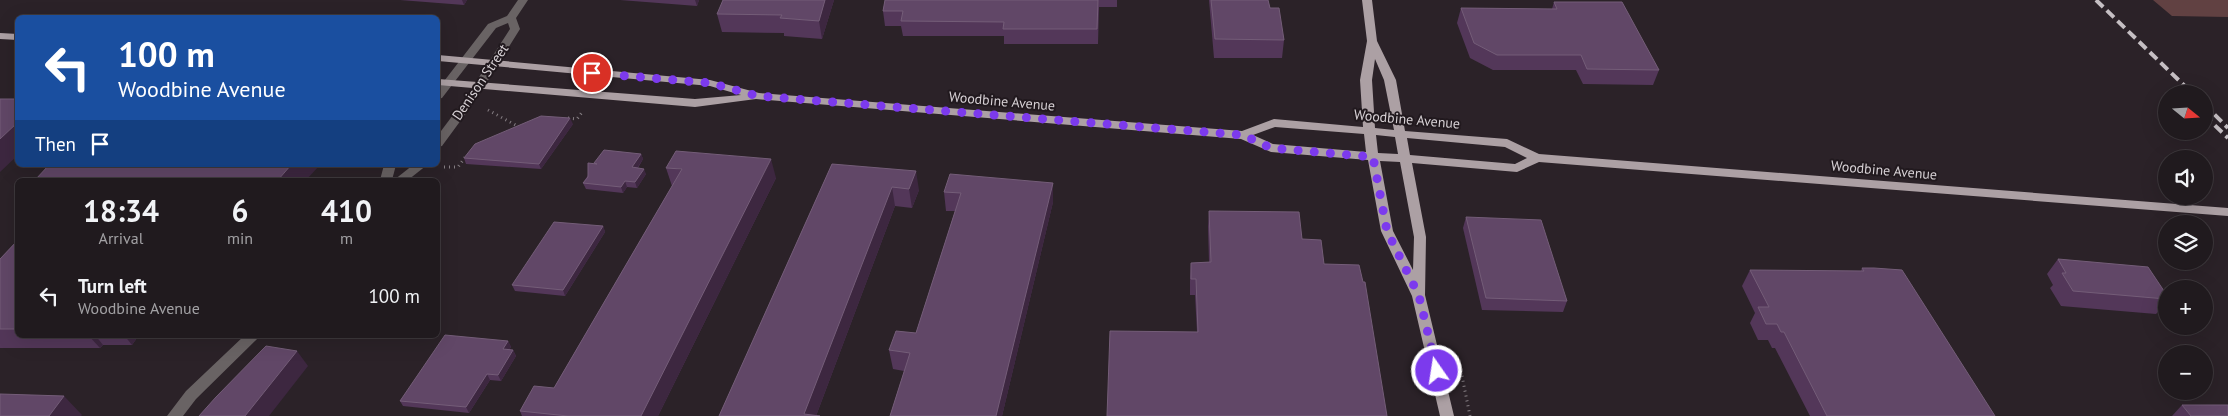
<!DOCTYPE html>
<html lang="en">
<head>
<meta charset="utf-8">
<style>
  body { margin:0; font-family:"PT Sans",sans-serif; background:#2d272b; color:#f1f3f6; height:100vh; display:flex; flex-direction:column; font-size:19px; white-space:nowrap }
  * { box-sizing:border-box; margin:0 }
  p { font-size:16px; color:#a2a1a4 }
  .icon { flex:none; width:28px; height:28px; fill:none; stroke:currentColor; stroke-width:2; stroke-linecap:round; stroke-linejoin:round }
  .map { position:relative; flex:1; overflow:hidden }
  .side { position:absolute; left:15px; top:178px; width:425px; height:160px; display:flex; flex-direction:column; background:#201a1e; border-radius:8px; box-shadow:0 5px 20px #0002,0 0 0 1px #3d383c }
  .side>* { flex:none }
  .hud { position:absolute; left:15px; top:15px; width:425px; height:152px; border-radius:8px; box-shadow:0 5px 20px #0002,0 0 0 1px #3d383c; background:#1a4fa0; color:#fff; overflow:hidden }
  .needle { width:32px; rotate:108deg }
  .fabs { position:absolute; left:2158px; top:85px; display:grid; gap:10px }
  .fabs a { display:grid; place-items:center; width:55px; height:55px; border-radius:50%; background:#201a1e; box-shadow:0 5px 20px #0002,0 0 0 1px #3d383c; font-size:25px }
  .pin { position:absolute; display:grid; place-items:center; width:42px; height:42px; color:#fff; margin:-21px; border:2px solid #fff; border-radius:50%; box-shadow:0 1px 5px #0007 }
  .me { position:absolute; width:55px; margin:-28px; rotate:347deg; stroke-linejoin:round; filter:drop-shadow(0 0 4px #0008) }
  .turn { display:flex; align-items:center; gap:18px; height:105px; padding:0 20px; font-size:22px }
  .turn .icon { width:65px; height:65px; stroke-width:2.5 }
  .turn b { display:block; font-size:35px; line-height:42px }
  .then { display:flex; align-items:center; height:48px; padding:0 20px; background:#0003; gap:10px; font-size:19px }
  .eta { display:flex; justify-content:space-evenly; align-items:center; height:85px; text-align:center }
  .eta b { font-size:30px; font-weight:800; line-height:35px }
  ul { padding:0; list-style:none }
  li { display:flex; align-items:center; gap:15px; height:65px; padding:0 20px }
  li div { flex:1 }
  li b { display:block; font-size:19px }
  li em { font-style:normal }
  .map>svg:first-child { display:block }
</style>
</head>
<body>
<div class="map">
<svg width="2228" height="416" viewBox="0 0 2228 416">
  <rect width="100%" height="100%" fill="#2b2228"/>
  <polygon fill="#614142" points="2153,0 2228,0 2228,17 2172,16"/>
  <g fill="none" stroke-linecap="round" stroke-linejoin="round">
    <g stroke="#857e83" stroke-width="3" stroke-dasharray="1 4" stroke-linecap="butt">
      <polyline points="488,110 519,127"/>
      <polyline points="568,118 577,119 583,111"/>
      <polyline points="444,167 458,167 466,156"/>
      <polyline points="1461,371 1470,416"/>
    </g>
    <g fill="#696364" fill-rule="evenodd">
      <polygon points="518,0 528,0 516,18 520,29 475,101 442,146 438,147 438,135 465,99 510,29 508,23 496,28 442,98 438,99 438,89 488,24 507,16"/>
      <polygon points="384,165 396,165 392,180 380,180"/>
      <polygon points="413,165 427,165 408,180 394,180"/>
      <polygon points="245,335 261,335 196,399 183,416 167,416 186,391"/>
    </g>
    <g fill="#aca0a4" fill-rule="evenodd">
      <path d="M1362,0H1372L1377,41L1396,80L1405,131L1507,139L1539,154L2228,208V216L1539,162L1517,172L1412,163L1426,237L1425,295L1454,416H1440L1412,296L1381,231L1368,160L1271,152L1241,139L756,99L695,107L438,85V79L695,99L741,95L710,86L438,61V55L710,80L759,93L1242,131L1274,119L1363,127L1360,80L1367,41ZM1375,59L1384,80L1394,130L1375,128L1372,80ZM1275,127L1364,134L1366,152L1273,144L1253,135ZM1376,135L1395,137L1398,154L1378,153ZM1407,138L1505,147L1527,158L1515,164L1410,155ZM1380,161L1400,162L1414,237L1413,270L1393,231Z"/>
      <polygon points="0,33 18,34 18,40 0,39"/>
    </g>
    <g stroke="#c5bfc3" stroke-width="4" stroke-dasharray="10 5" stroke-linecap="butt">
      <polyline points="2096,0 2193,94"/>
      <polyline points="2204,104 2228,128"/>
      <polyline points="2204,115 2228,138"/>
    </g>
  </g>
  <g fill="#533759">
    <polygon points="400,0 467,0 464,5"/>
    <polygon points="620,0 699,0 697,6"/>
    <polygon points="723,0 834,0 822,39 784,36 784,33 722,32 717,14"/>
    <polygon points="885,0 1117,0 1117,7 1099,7 1098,44 1004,44 1004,36 903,36 901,26 885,26 883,11"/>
    <polygon points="1209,0 1268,0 1270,8 1284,40 1282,58 1214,58"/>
    <polygon points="1554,2 1659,70 1653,85 1583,84 1576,70 1493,70 1470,58 1457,23 1461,8 1552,9"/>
    <polygon points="573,124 541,169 466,164 464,158"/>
    <polygon points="641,154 643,159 638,168 646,174 637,188 627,187 623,193 586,189 583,183 595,164"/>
    <polygon points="832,164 919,190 912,208 895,206 816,416 719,416"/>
    <polygon points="666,168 776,178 658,416 522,416 520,411 554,388 672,186"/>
    <polygon points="1053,183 1053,202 1002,416 890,416 904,371 893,369 889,350 916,333 955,211 946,211 944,192"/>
    <polygon points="1209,211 1302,239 1324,264 1387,416 1197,332 1195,295 1190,295 1190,278 1191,263 1209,262 1208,227"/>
    <polygon points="1466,217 1567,301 1563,312 1482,310 1463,228"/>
    <polygon points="603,226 605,232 565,296 515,291 512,285"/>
    <polygon points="18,240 18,335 139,335 132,345 103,345 100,348 0,348 0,259"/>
    <polygon points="2058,259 2166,294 2166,303 2156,314 2061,306 2050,288 2053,285 2047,274"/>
    <polygon points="1862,268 1995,416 1810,416 1775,348 1772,348 1768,340 1758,340 1750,323 1755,313 1742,286 1750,270 1861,271"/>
    <polygon points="508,341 511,347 509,350 513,350 516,356 501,381 490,380 469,413 403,406 400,401"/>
    <polygon points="2182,405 2228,416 2172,416"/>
  </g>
  <g fill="#3d2740">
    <polygon points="462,0 467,0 464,5"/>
    <polygon points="695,0 699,0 697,6"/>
    <polygon points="825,0 834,0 822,39 819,21"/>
    <polygon points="570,118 573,124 541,169 539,164"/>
    <polygon points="18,122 18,155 0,172 0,139"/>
    <polygon points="641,154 643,159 634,173 632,167"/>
    <polygon points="771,159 776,178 658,416 641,416"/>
    <polygon points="291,165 320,165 306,180 278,180"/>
    <polygon points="644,169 646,174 637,188 635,182"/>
    <polygon points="916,171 919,190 912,208 909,189"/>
    <polygon points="625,181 627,187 623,193 621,187"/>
    <polygon points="1053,183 1053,202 1002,416 996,416"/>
    <polygon points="892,187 895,206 816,416 804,414"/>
    <polygon points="603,226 605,232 565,296 563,290"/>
    <polygon points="88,335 95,335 103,345 100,348"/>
    <polygon points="124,335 139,335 132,345"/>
    <polygon points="508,341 511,347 506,355 503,349"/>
    <polygon points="513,350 516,356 501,381 498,375"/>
    <polygon points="297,351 308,366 269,416 245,416"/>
    <polygon points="487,374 490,380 469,413 466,407"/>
    <polygon points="64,396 82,415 81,416 49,416"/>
  </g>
  <g fill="#614767" stroke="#745d78">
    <polygon points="723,0 825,0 819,21 780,18 782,15 717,14"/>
    <polygon points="885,0 1098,0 1097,29 1003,29 1004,22 901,21 903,11 883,11"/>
    <polygon points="1211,0 1268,0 1270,8 1279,8 1284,40 1215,39"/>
    <polygon points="1554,2 1622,2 1659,70 1587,69 1581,55 1497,55 1474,43 1461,8 1557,9"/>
    <polygon points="0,99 18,99 18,122 0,139"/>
    <polygon points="541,116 570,118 539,164 464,158 475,144"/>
    <polygon points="604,150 641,154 632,167 644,169 635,182 625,181 621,187 583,183 588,177 588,163 597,164 594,163"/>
    <polygon points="676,151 771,159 641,416 568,416 520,411 534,386 554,388 682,169 666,168"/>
    <polygon points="832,164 916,171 909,189 892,187 804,414 820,416 719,416"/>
    <polygon points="49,165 291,165 278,180 35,180"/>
    <polygon points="950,174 1053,183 996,416 890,416 910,353 889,350 896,331 916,333 961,193 944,192"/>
    <polygon points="1209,211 1299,212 1302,239 1321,240 1324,264 1359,265 1363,282 1365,282 1387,416 1107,416 1110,331 1198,332 1196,279 1191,279 1191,263 1211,262"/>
    <polygon points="1466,217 1541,220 1567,301 1486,298"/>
    <polygon points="554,222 603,226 563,290 512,285"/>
    <polygon points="18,240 18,329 0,329 0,259"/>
    <polygon points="2058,259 2148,267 2166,294 2166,299 2073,291 2062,273 2066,273"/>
    <polygon points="1862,268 1874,268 1902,270 1995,416 1827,416 1784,332 1781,332 1777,324 1766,324 1758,307 1769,307 1750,270 1864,271"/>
    <polygon points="445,335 508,341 503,349 513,350 498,375 487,374 466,407 400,401"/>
    <polygon points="266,346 297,351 245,416 199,416 216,397"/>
    <polygon points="0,394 64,396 49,416 0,416"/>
    <polygon points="2182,405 2228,405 2228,416 2191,416"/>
  </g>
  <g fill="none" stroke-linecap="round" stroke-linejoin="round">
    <polyline stroke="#7c3aed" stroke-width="9" stroke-dasharray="0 16.2" points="592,73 710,83 758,96 1243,135 1271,148 1373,157 1387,231 1419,296 1437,371"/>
  </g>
  <g text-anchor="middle" stroke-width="4" stroke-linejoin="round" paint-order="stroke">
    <g font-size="14" fill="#d7d1d5" stroke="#21191e">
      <text transform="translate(480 82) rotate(-56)" y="5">Denison Street</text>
      <text transform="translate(1002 101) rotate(5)" y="5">Woodbine Avenue</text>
      <text transform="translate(1407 119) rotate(5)" y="5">Woodbine Avenue</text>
      <text transform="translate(1884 170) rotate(5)" y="5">Woodbine Avenue</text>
    </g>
  </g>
</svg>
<div class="fabs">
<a><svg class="needle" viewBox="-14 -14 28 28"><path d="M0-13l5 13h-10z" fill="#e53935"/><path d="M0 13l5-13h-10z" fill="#a2a1a4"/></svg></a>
<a><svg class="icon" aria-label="sound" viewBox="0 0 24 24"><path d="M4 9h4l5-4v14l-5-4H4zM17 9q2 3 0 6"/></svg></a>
<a><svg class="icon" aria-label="layers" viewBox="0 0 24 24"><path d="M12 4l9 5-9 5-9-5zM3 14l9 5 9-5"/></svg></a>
<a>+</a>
<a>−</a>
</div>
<div class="pin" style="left:592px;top:73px;background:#d93025"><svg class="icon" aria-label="arrive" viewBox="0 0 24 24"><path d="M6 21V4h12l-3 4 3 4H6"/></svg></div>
<svg class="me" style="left:1437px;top:371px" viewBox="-20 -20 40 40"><circle r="17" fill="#7c3aed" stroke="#fff" stroke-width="3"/><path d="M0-11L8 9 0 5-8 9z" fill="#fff"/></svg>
<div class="hud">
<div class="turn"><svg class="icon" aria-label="left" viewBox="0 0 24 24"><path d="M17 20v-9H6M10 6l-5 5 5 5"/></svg><div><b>100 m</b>Woodbine Avenue</div></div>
<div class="then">Then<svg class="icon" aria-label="arrive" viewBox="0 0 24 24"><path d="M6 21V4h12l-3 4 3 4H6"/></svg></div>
</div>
<section class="side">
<div class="eta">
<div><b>18:34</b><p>Arrival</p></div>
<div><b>6</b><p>min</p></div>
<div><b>410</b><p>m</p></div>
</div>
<ul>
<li><svg class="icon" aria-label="left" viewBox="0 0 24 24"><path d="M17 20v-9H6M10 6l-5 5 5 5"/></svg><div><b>Turn left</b><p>Woodbine Avenue</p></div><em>100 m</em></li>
</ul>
</section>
</div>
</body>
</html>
